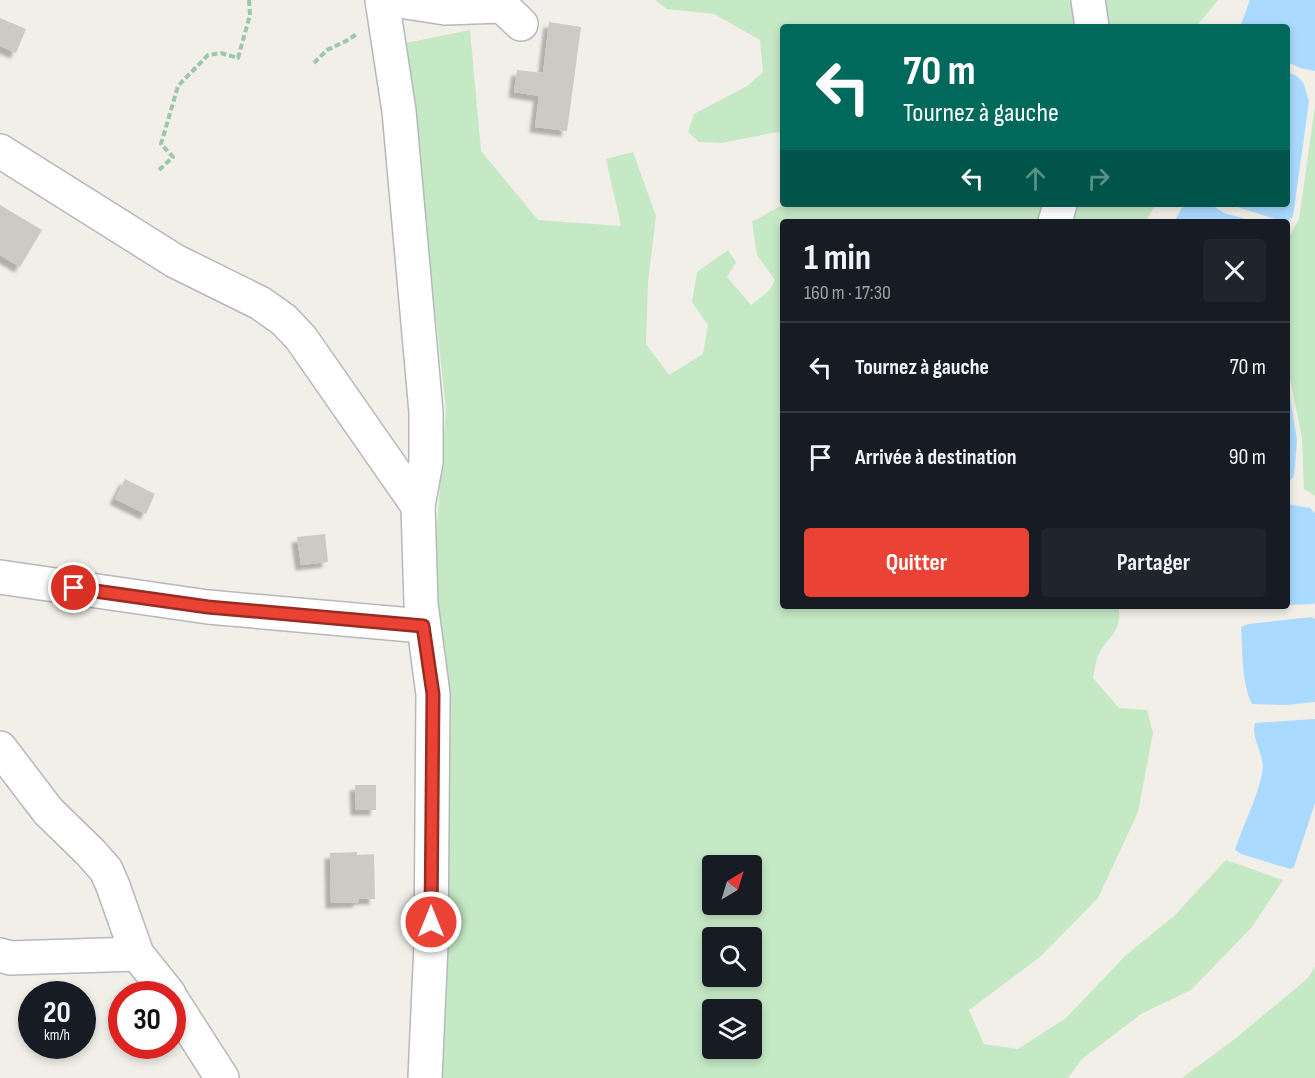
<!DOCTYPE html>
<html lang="fr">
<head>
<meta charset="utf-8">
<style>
  body { margin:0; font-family:"Sofia Sans Condensed",sans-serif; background:#20242c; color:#f1f3f6; height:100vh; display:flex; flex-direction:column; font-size:22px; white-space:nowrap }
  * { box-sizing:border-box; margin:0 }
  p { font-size:20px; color:#9ea1a6 }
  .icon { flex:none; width:33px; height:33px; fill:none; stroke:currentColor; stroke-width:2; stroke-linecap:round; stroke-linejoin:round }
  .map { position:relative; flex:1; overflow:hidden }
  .panel { position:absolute; left:780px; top:219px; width:510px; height:390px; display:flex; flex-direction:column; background:#171b24; border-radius:6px; box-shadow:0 3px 9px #0003 }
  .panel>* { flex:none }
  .guide { position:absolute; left:780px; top:24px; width:510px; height:183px; border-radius:6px; box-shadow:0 3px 9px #0003; background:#00695c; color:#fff; overflow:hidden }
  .needle { width:39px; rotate:38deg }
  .controls { position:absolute; left:702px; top:855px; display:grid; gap:12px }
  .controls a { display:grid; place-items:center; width:60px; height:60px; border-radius:6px; background:#171b24; box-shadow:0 3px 9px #0003; font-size:30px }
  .speed { position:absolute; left:18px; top:981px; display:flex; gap:12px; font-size:30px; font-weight:700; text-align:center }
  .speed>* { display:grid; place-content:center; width:78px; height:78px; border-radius:50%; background:#171b24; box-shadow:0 3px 9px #0003; line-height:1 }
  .speed small { font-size:15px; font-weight:400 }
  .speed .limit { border:9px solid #d22; background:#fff; color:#111 }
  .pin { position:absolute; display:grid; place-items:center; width:51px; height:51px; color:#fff; margin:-26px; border:3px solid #fff; border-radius:50%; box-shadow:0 2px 6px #0007 }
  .me { position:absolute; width:66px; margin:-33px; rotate:0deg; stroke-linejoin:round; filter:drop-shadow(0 0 4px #0008) }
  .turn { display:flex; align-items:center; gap:21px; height:126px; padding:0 24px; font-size:27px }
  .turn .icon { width:78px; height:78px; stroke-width:2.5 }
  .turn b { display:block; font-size:42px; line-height:51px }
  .lanes { display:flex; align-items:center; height:57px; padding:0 24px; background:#0003; justify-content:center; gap:30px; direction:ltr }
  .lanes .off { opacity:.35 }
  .round { display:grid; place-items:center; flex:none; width:63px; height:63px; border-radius:6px; background:#20242c }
  .head { display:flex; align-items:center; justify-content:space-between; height:102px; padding:0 24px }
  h1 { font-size:36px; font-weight:700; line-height:45px }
  .primary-button { display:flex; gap:12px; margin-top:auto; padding:12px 24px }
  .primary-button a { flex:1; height:69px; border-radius:6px; background:#ea4335; color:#fff; font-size:24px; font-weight:700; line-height:69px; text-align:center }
  .primary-button a+a { background:#20242c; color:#f1f3f6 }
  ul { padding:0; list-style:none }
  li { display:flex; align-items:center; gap:18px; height:90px; padding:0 24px; border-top:2px solid #363941 }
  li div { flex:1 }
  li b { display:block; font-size:22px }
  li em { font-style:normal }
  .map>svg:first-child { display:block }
</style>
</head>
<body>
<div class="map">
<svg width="1315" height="1078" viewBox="0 0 1315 1078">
  <defs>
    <filter id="shadow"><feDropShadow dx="-5.5" dy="5.5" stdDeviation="1.5" flood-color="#0004"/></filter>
  </defs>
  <rect width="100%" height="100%" fill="#f1efe8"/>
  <g fill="#c5e8c5" fill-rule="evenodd">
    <polygon points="655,0 1218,0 1196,27 783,27 783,134 778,132 721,143 699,142 688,132 694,114 747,86 763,72 760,40 714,14 667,9"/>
    <path d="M470,30L481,151L538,220L621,226L606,159L633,152L656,216L648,282L646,344L669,375L703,354L708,325L692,302L697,272L728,250L736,262L727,277L751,305L770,290L775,280L757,255L752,222L784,204H1156L1145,222H783V606H1118C1124,629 1108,637 1099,654C1095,661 1095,671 1093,678L1119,708L1147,710L1153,733L1138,812L1098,898L1041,956L969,1010L984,1044L1018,1049L1066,1018L1125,956L1174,916L1226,860L1283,880L1252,927L1191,990L1141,1014L1082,1059L1068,1078H438L431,604L446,409L406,43ZM712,866H752V904H712ZM712,938H752V976H712ZM712,1010H752V1048H712Z"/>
    <polygon points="1315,106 1315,496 1304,489 1302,438 1287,363 1290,235 1299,219"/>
    <polygon points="1315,967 1315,1078 1182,1078 1236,1038 1307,979"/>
  </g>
  <g fill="#aadaff">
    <polygon points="1250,0 1315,0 1315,71 1300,68 1287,62 1287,27 1240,27"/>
    <polygon points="1287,72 1297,76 1303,82 1309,101 1293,217 1285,222 1228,204 1287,204"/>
    <polygon points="1190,204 1210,204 1224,213 1257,222 1174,222 1182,208"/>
    <polygon points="1287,379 1297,440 1294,476 1287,484"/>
    <polygon points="1287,504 1310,508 1315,513 1315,603 1313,604 1287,605"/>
    <path d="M1312,617L1315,619V702L1286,705L1252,704C1241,681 1243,653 1241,627L1248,624Z"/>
    <path d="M1315,719V803L1294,867L1290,869L1241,854L1235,850C1242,827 1258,797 1262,773C1266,755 1250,738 1255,723Z"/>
  </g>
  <g fill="#cccac5" filter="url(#shadow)">
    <polygon points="0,18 26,29 16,53 0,46"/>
    <polygon points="549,22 581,27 567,131 535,127 539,96 514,92 517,70 543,73"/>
    <polygon points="0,205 42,230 20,267 0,255"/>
    <polygon points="125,479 155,494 146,514 115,499"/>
    <polygon points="325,534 328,562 301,565 297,537"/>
    <polygon points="355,785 376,785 376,810 356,810"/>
    <polygon points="357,852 357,855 374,854 375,899 359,899 359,902 331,903 330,853"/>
  </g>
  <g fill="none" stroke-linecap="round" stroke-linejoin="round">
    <defs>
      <g id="minor">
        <polyline points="382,0 399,111 426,412 426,462 418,506 421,604 433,694 431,945 425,1078"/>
        <polyline points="393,0 445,8 502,6 521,24"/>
        <polyline points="1088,0 1092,27"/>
        <polyline points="0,151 175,261 260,303 284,320 301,338 418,506"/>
        <polyline points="1055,222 1060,204"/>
        <polyline points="0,577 208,607 423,626"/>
        <polyline points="0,748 48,811 91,853 106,870 113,886 137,954 169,994"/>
        <polyline points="0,955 10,958 137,954"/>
        <polyline points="172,1000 222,1078"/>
      </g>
    </defs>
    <use href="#minor" stroke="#b5b8bc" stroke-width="36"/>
    <g stroke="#9cc7a9" stroke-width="4" stroke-dasharray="6 3" stroke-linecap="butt">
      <polyline points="314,63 327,50 346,41 357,34"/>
      <polyline points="159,170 173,157 161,144 178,86 208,55 221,53 238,58 250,15 249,0"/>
    </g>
    <use href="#minor" stroke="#fff" stroke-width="33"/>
  </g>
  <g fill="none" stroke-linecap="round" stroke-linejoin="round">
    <defs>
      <polyline id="route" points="74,588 208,607 423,626 433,694 431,922"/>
    </defs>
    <use href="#route" stroke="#982c22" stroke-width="15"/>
    <use href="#route" stroke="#ea4335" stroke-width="10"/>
  </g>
</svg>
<div class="controls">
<a><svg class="needle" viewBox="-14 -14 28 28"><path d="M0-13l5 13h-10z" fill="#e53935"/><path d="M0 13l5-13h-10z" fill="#9ea1a6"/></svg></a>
<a><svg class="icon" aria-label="search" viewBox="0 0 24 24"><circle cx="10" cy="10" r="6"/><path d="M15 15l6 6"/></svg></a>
<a><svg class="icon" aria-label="layers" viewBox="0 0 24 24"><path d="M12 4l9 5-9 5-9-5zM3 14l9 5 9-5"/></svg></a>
</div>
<div class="speed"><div>20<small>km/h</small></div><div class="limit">30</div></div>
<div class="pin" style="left:74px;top:588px;background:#d93025"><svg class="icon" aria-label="arrive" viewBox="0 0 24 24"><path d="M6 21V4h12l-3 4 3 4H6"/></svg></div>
<svg class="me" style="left:431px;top:922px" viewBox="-20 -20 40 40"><circle r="17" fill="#ea4335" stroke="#fff" stroke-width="3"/><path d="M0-11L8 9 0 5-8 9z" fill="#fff"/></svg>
<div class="guide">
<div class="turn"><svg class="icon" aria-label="left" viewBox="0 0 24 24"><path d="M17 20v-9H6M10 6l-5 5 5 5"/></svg><div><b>70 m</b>Tournez à gauche</div></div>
<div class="lanes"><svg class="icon" aria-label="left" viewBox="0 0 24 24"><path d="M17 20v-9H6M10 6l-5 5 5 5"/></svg><svg class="icon off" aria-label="ahead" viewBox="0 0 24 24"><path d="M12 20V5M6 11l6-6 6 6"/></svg><svg class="icon off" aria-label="right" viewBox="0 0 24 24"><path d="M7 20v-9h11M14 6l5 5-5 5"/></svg></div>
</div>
<section class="panel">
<div class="head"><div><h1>1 min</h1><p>160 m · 17:30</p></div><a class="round"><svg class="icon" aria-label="close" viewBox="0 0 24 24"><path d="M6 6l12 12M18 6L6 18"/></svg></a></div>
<ul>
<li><svg class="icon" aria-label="left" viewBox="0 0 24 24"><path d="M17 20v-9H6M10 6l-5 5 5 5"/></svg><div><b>Tournez à gauche</b></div><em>70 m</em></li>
<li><svg class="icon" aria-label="arrive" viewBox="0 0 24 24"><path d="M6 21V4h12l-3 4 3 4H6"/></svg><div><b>Arrivée à destination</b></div><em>90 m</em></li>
</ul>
<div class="primary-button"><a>Quitter</a><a>Partager</a></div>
</section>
</div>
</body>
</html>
